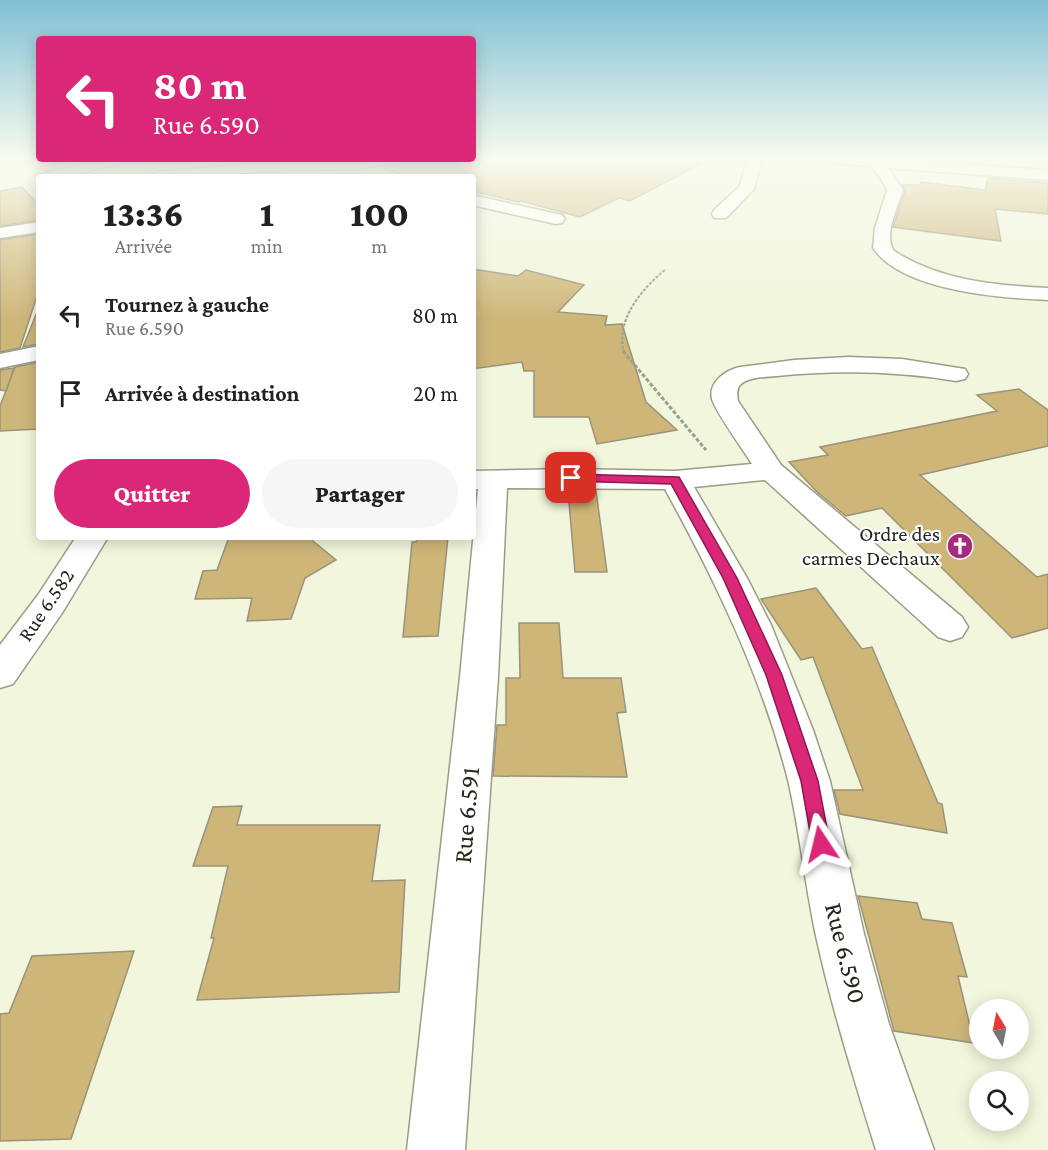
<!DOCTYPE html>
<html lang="fr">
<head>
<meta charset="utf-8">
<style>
  body { margin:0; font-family:"Crimson Pro",serif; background:#f6f6f6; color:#202124; height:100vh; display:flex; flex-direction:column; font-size:22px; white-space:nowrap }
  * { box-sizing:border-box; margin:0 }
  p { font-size:20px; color:#757577 }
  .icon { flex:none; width:33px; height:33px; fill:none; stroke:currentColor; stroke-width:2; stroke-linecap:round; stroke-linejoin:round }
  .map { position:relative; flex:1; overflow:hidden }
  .drawer { position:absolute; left:36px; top:174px; width:440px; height:366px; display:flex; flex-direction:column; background:#fff; border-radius:6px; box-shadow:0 3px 15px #0003 }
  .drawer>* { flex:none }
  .top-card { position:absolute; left:36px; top:36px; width:440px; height:126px; border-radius:6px; box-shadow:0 3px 15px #0003; background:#db2777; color:#fff; overflow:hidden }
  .needle { width:39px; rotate:350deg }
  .tools { position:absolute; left:969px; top:999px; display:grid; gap:12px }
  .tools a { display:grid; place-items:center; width:60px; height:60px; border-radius:50%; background:#fff; box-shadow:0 3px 15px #0003; font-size:30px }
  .pin { position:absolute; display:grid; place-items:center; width:51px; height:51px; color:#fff; margin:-26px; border-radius:12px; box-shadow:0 3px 9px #0006 }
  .me { position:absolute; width:66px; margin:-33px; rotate:350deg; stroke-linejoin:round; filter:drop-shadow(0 0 4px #0008) }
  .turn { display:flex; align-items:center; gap:21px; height:126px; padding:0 18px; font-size:27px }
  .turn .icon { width:78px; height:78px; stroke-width:2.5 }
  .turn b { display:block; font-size:42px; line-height:51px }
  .eta { display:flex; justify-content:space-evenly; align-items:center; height:102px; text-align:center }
  .eta b { font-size:36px; font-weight:800; line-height:42px }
  .primary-button { display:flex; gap:12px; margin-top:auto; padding:12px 18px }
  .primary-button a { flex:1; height:69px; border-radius:36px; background:#db2777; color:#fff; font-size:24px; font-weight:800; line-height:69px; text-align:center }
  .primary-button a+a { background:#f6f6f6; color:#202124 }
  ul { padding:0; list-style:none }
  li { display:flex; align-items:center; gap:18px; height:78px; padding:0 18px }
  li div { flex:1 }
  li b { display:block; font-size:22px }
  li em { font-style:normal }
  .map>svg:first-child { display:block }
</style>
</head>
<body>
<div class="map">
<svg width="1048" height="1150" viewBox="0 0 1048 1150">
  <rect width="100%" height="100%" fill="#f1f6dc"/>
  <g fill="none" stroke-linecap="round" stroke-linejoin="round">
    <polygon fill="#88d2b6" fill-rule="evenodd" points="1038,159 1042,159 1048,164 1048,167"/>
  </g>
  <g fill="#ceb679" stroke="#9a927b" stroke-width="1.5">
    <polygon points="404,159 710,159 630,201 619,198 580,217 521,201 519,202 472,191 472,177 414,177 385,170 386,167 396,165"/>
    <polygon points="988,178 1048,183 1048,214 995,209 1001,241 893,227 905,191 902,185 920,185 921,182 985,190"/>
    <polygon points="22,187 39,205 39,220 0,226 0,191"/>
    <polygon points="39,234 39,290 20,348 0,352 0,240"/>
    <polygon points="472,269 518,276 526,270 584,285 558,312 607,316 605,325 622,324 646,402 677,430 597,444 589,417 534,417 534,371 524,371 522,362 472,369"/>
    <polygon points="37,312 39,344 23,347"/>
    <polygon points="39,362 39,429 0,431 0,406 15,367"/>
    <polygon points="14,368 6,391 0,390 0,370"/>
    <polygon points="1019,389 1048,410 1048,446 920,475 1037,577 1048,574 1048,628 1012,638 882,508 846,516 817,492 789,462 828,455 820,447 997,411 977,395"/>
    <polygon points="568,491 596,491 607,572 575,572"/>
    <polygon points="229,537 308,537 336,560 305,578 291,619 247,621 252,598 195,599 203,571 217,570"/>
    <polygon points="417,537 448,537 438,636 403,637 412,542 416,542"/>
    <polygon points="816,588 862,649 872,647 938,803 942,804 947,833 840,814 834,790 863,790 813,657 801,660 761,599"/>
    <polygon points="519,623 559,623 563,678 621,678 626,712 617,713 627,777 493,776 497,725 506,725 506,678 520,678"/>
    <polygon points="242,806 237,825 380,825 372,881 405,880 399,992 197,1000 214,938 211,938 228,866 193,866 213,807"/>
    <polygon points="858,896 917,903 922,919 952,923 967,977 958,976 974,1043 894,1031"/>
    <polygon points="134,951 71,1139 0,1141 0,1014 9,1013 32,956"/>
  </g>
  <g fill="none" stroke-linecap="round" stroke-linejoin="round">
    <defs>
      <g id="minor">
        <polygon points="102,159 123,160 121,163 65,177 38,177 41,174"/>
        <polygon points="365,159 402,159 395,163 354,169 264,171 204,177 147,177 155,172 264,163"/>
        <polygon points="748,159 762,159 754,189 726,218 714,218 712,214 714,210 739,187"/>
        <path d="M824,159H887L1048,170V180L888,168L903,190C898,206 883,236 894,251C941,281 994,285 1048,288V300C1000,298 902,291 873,248L875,228L887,190L881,179L870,166L831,163Z"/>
        <polygon points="472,195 562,215 565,219 562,223 556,224 472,205"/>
        <polygon points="39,222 39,232 0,238 0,228"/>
        <polygon points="39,346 39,360 0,368 0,354"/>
        <path d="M848,357L902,359L965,369L968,374L965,379L956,381C896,371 837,370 777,376C766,377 749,377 741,384C736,388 737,395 738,401L781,465L962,617L968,627L962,637L950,641L938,637L765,480L694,487L747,578L771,625L813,730L830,781L864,934L889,1024L934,1150H876C854,1079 832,1009 816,936C805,885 800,832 788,780C762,677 716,582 665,489L507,488L498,677L465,1150H407L460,677L478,489H472V471L571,469L675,471L752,464C744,451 715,411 712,399C708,382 726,370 740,367L794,360Z"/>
        <polygon points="76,537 108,537 62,613 13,684 0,688 0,645 38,595"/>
      </g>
    </defs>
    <use href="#minor" stroke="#999d86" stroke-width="3"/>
    <path stroke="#9ca08c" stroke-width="2" stroke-dasharray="3 1.5" stroke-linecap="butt" d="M624,353C615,319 642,289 666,269"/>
    <polyline stroke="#9ca08c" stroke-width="3" stroke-dasharray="4 2" stroke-linecap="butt" points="623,351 706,450"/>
    <use href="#minor" fill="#fff" fill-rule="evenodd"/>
  </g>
  <linearGradient id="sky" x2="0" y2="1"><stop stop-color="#81c0d4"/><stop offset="0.5" stop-color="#f9fbef"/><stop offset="1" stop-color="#f9fbef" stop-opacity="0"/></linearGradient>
  <rect width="1048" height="320" fill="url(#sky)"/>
  <polygon fill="#db2777" stroke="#8e194d" stroke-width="1.5" points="571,474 679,477 737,578 782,675 818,781 830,844 828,851 821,853 815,851 812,844 801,781 766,675 723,578 671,484 567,481 565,478"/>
  <defs>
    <symbol id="church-disc" viewBox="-11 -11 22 22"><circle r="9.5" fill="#a62a7e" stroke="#fff"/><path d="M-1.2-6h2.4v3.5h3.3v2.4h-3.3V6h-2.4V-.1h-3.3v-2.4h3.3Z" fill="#fff"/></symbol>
  </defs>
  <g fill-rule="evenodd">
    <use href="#church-disc" x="945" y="531" width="30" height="30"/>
  </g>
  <g text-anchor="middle" stroke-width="4.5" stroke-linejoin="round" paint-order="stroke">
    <g font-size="21" fill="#25271d" stroke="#fff" text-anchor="end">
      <text x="940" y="541">Ordre des<tspan x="940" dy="24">carmes Dechaux</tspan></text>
    </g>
    <g font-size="21" fill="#25271d" stroke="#fff">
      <text transform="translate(46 605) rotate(-56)" y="7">Rue 6.582</text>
    </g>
    <g font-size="26" fill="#25271d" stroke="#fff">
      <text transform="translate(466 815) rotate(-85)" y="9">Rue 6.591</text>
      <text transform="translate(846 953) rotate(76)" y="9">Rue 6.590</text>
    </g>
  </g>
</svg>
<div class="tools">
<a><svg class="needle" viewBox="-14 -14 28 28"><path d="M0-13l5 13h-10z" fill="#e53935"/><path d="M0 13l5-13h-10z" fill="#757577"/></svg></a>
<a><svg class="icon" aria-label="search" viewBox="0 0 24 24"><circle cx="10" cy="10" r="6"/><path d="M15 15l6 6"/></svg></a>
</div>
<div class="pin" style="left:571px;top:478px;background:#d93025"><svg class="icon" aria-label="arrive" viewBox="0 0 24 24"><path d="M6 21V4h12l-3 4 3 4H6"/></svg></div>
<svg class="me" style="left:821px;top:844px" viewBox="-20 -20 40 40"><path d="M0-17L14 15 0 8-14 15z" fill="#db2777" stroke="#fff" stroke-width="4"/></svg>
<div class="top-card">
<div class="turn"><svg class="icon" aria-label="left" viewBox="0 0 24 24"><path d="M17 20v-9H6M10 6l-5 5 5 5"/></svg><div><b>80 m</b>Rue 6.590</div></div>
</div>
<section class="drawer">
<div class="eta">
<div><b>13:36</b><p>Arrivée</p></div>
<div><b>1</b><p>min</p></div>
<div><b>100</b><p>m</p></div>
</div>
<ul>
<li><svg class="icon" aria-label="left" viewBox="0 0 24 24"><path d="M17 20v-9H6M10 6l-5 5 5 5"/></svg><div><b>Tournez à gauche</b><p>Rue 6.590</p></div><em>80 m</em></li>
<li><svg class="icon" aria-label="arrive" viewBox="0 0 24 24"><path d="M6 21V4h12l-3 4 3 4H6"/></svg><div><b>Arrivée à destination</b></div><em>20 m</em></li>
</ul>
<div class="primary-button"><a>Quitter</a><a>Partager</a></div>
</section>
</div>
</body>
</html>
